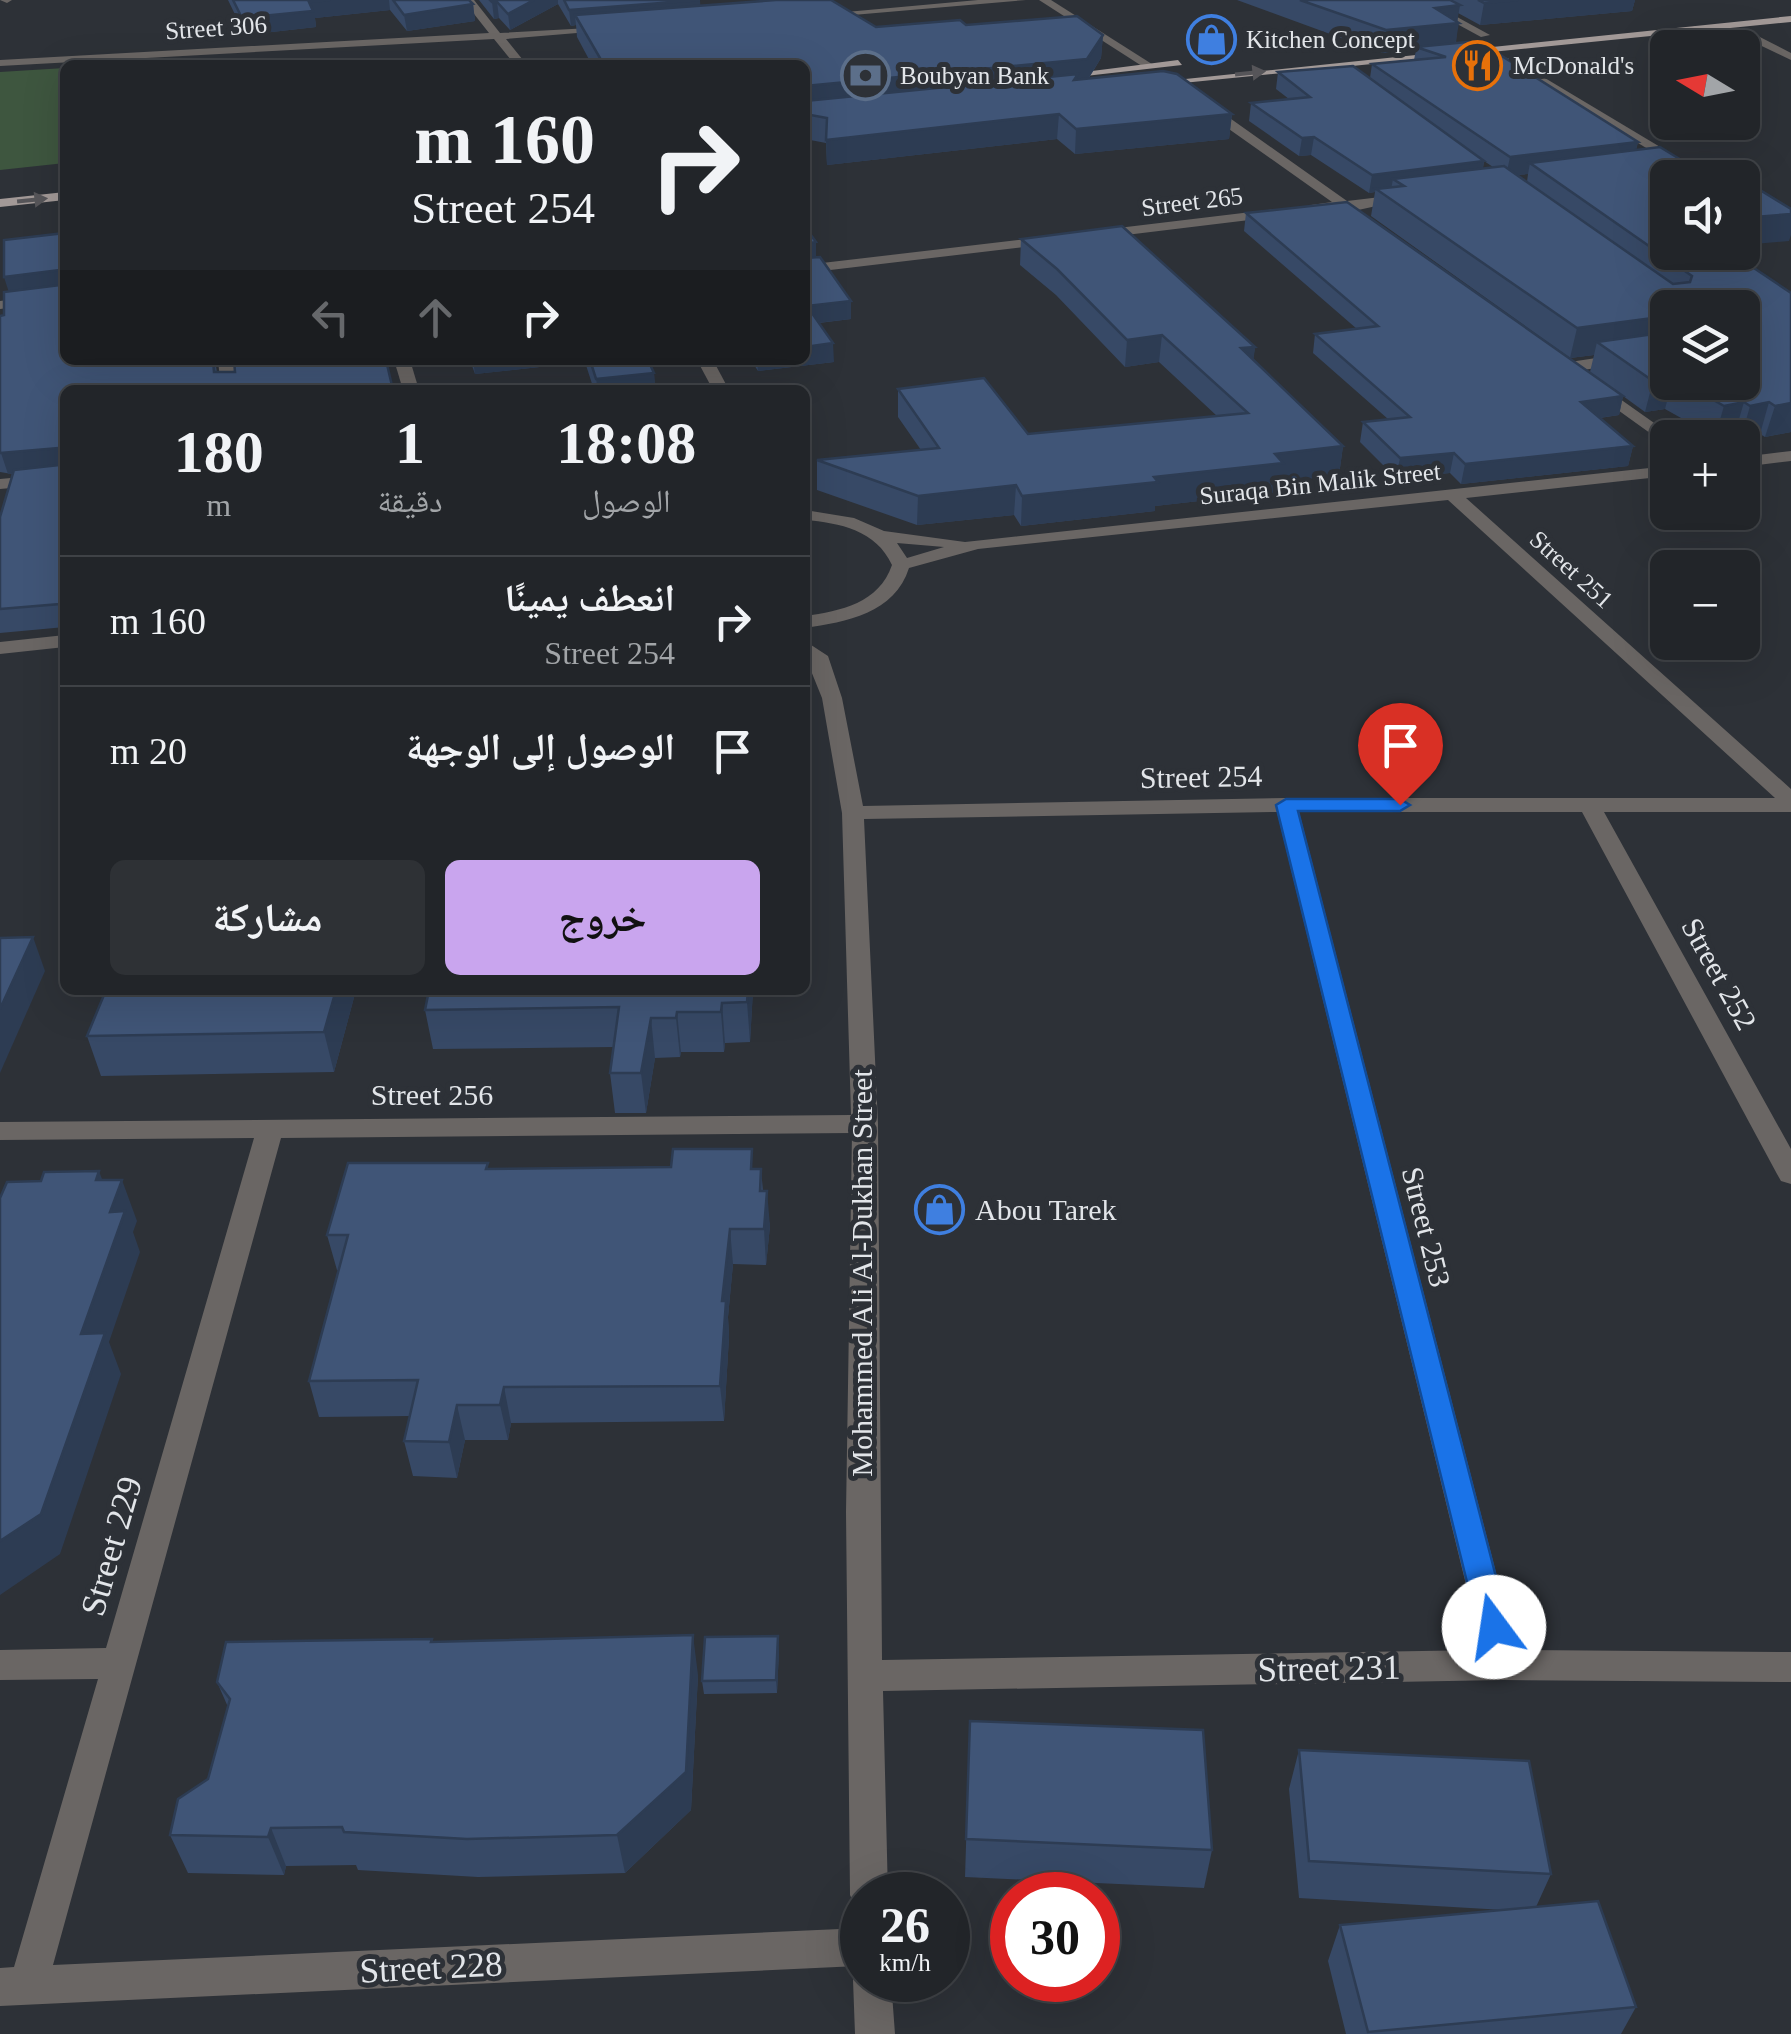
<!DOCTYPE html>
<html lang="ar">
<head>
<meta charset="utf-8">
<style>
  body { margin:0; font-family:"Times New Roman","Noto Naskh Arabic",serif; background:#2e3135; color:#f1f3f6; direction:rtl; height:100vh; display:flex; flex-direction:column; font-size:38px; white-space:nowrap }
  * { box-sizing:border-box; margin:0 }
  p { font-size:32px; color:#a2a5a8 }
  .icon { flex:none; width:55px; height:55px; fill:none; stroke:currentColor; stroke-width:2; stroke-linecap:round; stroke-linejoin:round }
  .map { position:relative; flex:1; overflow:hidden; direction:ltr }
  .details { position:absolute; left:60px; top:385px; width:750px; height:610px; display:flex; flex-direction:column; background:#222529; border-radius:15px; box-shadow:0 10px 40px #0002,0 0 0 2px #3f4246; direction:rtl }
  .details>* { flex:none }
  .hud { position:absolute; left:60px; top:60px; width:750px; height:305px; border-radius:15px; box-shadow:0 10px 40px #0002,0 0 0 2px #3f4246; direction:rtl; background:#222529; color:#f1f3f6; overflow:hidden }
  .needle { width:65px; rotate:280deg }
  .tools { position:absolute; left:1650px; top:30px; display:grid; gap:20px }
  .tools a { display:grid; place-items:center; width:110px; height:110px; border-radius:15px; background:#222529; box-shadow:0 10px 40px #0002,0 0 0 2px #3f4246; font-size:50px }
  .speed { position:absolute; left:840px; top:1872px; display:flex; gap:20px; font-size:50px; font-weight:700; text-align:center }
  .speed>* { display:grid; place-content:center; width:130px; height:130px; border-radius:50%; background:#222529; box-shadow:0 10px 40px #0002,0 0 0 2px #3f4246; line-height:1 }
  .speed small { font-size:25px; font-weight:400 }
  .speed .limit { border:15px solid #d22; background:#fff; color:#111 }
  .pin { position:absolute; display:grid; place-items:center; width:85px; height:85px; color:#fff; margin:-102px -42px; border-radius:50% 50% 50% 0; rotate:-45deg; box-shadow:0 0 10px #0007 }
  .pin .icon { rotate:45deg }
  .me { position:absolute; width:110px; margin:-55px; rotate:346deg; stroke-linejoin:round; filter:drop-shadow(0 0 8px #0008) }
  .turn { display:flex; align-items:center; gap:35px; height:210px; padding:0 50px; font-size:45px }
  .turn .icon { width:130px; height:130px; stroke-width:2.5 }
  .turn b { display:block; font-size:70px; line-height:85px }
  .lanes { display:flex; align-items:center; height:95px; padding:0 50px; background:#0003; justify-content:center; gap:50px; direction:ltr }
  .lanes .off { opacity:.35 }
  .eta { display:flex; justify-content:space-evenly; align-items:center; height:170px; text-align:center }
  .eta b { font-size:60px; font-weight:800; line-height:70px }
  .primary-button { display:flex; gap:20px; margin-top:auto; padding:20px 50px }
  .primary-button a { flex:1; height:115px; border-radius:15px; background:#c9a5ee; color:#111; font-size:40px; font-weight:800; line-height:115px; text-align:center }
  .primary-button a+a { background:#2e3135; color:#f1f3f6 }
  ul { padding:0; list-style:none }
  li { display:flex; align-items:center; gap:30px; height:130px; padding:0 50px; border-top:2px solid #3f4246 }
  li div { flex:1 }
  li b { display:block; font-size:38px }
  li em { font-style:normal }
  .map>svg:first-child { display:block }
</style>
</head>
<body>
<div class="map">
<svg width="1791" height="2034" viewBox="0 0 1791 2034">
  <rect width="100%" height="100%" fill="#2d3137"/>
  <polygon fill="#3e563f" points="65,68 65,163 0,170 0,72"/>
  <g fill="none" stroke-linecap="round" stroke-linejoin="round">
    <g fill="#6a6664" fill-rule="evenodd">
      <polygon points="0,0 12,0 7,3"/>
      <polygon points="463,0 474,0 500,33 608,27 613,30 506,39 527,65 515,65 494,39 0,66 0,60 489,33"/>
      <polygon points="978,0 1026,0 818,18 813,15"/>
      <polygon points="1039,0 1051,0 1155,66 1145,68"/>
      <polygon points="1413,0 1426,0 1490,35 1481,37"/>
      <polygon points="1694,26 1752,33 1791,53 1791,60 1745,38 1690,31"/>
      <polygon points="1479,51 1515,60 1712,178 1696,178 1507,64 1475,56"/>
      <polygon points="1202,104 1210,104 1347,201 1406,194 1413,198 1349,212 1311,211 1311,205 1332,202 1202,110"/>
      <polygon points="1277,209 1284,213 1282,216 1093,239 1086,235 1093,231"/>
      <polygon points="1053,236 1060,240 1058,243 805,273 805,265"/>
      <polygon points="65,293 65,301 0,309 0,301"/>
      <polygon points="1668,347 1668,357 1570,372 1562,367 1570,362"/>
      <polygon points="218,360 234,360 237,390 221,390"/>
      <polygon points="394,360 410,360 419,390 403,390"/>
      <polygon points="697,360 713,360 729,390 713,390"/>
      <polygon points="1596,382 1674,437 1668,438 1668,446 1590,390 1588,387"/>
      <polygon points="1791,451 1791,461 1742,467 1742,457"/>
      <path d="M1668,466V476L1466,498L1791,789V812H1604L1791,1149V1184L1781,1181L1777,1174L1582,812H1299L1516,1650L1791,1652V1682L1503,1680L883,1691L888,1895H862V1911L856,1908L850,1895L846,1512L852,1133L281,1138L53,1965L862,1928V1980H891L895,2034H855L853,1980L858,1966L0,2006V1968L14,1967L98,1679L0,1680V1650L106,1648L254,1138L0,1140V1122L851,1115L842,813L822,698L805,656V641L828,656L842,698L863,806L1286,798H1775L1448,500L978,549L909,568C895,613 846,622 805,628V616C841,611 879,603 892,565C876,530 840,523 805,520V510L854,518L884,531L965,542ZM897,543L944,547L907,558ZM1277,812L1482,1650L882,1660L878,1124L864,819Z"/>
      <polygon points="65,473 65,483 0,489 0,479"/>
      <polygon points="65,635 65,647 0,654 0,642"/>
    </g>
    <g fill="#a29997" fill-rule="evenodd">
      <polygon points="1791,16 1791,22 1153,86 1147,83"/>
      <polygon points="1178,60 1182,65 1059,79 1053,76"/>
      <polygon points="65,192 65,200 0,207 0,199"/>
    </g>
  </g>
  <g fill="#374966" fill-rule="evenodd">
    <polygon points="228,0 469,0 473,4 475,21 407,31 390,10 315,18 316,27 245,35"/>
    <polygon points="479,0 699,0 700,6 876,27 966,25 1103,35 1101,58 1089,78 1232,114 1229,139 1075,154 1057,139 827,165 826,143 805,139 805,65 592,65 577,37 576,25 571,26 558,4 510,30 499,18 494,19"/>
    <path d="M1237,0H1635L1632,11L1480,25L1458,13L1456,43L1638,142L1636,150L1668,252H1730L1791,432L1765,437L1760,434L1741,438L1735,433L1715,437L1665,409L1645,412L1623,396L1619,415L1600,418L1633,446L1628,466L1461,484L1450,473L1396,478L1360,442L1363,422L1388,419L1313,353L1315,334L1357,329L1244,231L1246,213L1590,372L1594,355L1570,358L1371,216L1375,192L1369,193L1311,155L1299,156L1249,121L1251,103L1289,99L1276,89L1278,72L1370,78L1372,64L1414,60L1416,50L1382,53ZM1484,161L1493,167L1483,168ZM1528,174L1527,182L1517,175ZM1668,308L1742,382H1668Z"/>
    <polygon points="65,233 215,360 217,372 386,360 65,390 65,627 0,633 0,517 12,474 0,472 0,316 4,315 8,292"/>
    <polygon points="1021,239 1255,347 1253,360 1343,446 1339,475 1280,482 1279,492 1155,506 1155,511 1021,526 1014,515 917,525 817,490 817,460 921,450 898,417 898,389 1028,434 1217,416 1159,362 1125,367 1056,295 1020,265"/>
    <polygon points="816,257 851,301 851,319 819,323 834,362 758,371 751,360 805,360"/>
    <polygon points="470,360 648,360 654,373 655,390 594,390 585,362 475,374"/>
    <polygon points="356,990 334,1072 101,1076 87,1036"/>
    <polygon points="429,990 753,990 750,1042 725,1043 724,1052 681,1052 680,1057 655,1058 646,1113 615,1113 610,1073 614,1047 433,1049 425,1010"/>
    <polygon points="489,1169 761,1169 763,1191 770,1226 766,1265 733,1264 728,1317 729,1337 724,1421 511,1423 508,1440 465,1440 457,1478 413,1476 404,1441 410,1416 319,1417 309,1381 338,1270 337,1270 327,1235"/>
    <polygon points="432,1639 432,1642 698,1675 691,1810 625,1873 478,1877 358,1870 356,1865 286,1866 284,1875 188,1873 170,1835 208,1779 228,1707 217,1682"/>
    <polygon points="779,1650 777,1693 704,1694 702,1681"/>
    <polygon points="970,1721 1212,1850 1204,1888 965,1877"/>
    <polygon points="1299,1750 1551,1874 1536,1907 1636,2007 1621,2034 1346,2034 1328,1961 1340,1925 1504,1910 1299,1898 1289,1789"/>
  </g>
  <g fill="#2d3c53">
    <polygon points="330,0 389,0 390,10 315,18 316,27 245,35 242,18 309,2"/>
    <polygon points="534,0 558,0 558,4 510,30 508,14"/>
    <polygon points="700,0 701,16 575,15 576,25 571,26 569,10"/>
    <polygon points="1518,0 1635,0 1632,11 1480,25 1484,3"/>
    <polygon points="492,2 497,2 499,18 494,19"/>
    <polygon points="473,4 475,21 407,31 404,15"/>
    <polygon points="1460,5 1457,23 1459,23 1455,46 1416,47 1416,50 1382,53 1386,30 1435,8"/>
    <polygon points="1103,35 1101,58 1086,82 805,110 805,86"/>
    <polygon points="1059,114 1057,139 827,165 826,140"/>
    <polygon points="1232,114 1229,139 1075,154 1076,129"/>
    <polygon points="1314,137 1311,155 1299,156 1302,138"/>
    <polygon points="1638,142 1633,161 1530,163 1528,174 1506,176 1510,157"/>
    <polygon points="1484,161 1481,179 1404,186 1393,179 1391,190 1376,189 1375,192 1369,193 1372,175"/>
    <polygon points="1791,214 1791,235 1789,241 1742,245 1742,218"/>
    <polygon points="816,242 816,259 805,262 805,244"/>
    <polygon points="59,270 65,289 10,296 4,277"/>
    <polygon points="851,301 851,319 808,324 807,306"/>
    <polygon points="1668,316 1668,345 1597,342 1594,355 1570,358 1577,328"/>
    <polygon points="1162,335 1159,362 1125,367 1127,340"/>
    <polygon points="833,343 834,362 758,371 757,360 805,360 805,347"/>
    <polygon points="1255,347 1252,374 1241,348"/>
    <polygon points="473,360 585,360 585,362 475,374"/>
    <polygon points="654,373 655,390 598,390 596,379"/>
    <polygon points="1668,379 1668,382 1672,382 1665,409 1645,412 1653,381"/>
    <polygon points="1623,396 1619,415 1577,421 1581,402"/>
    <polygon points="1744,402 1735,433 1715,437 1724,406"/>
    <polygon points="1769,402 1760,434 1741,438 1750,406"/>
    <polygon points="1791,403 1791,432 1765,437 1775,406"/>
    <polygon points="1343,446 1339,475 1280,482 1279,492 1155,506 1155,511 1021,526 1022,496 1275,454"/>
    <polygon points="1633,446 1628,466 1461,484 1465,464"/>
    <polygon points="58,448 65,469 8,474 1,453"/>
    <polygon points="1454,453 1450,473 1396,478 1400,458"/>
    <polygon points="1016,485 1014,515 917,525 918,496"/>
    <polygon points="65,590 65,622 60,604 63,591"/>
    <polygon points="33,937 45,971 0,1073 0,1009"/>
    <polygon points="336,990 356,990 334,1072 324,1032"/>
    <polygon points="748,990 753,990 750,1042 747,1002"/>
    <polygon points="722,1003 725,1043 724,1052 721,1012"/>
    <polygon points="677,1012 681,1052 680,1057 676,1018"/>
    <polygon points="651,1018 655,1058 646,1113 641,1073"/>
    <polygon points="99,1171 112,1206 122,1180 137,1221 133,1232 140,1252 109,1342 121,1374 60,1554 0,1595 0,1541 81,1334 96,1180"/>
    <polygon points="767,1191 770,1226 766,1265 764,1229"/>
    <polygon points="730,1229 733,1264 728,1317 729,1337 724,1421 720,1386 722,1301"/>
    <polygon points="504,1387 511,1423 508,1440 500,1405"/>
    <polygon points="457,1405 465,1440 457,1478 449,1442"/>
    <polygon points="693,1635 698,1675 691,1810 625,1873 617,1835"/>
    <polygon points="778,1636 779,1650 777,1693 776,1680"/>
    <polygon points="271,1828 286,1866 284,1875 268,1837"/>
  </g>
  <g fill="#405577" stroke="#2d3c53" stroke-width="2.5">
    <polygon points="233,0 330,0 309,2 313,11 242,18"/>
    <polygon points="393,0 469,0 473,4 404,15"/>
    <polygon points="490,0 534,0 508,14 497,2 492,2"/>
    <polygon points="564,0 700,0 569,10"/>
    <polygon points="776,0 831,0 876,27 960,20 966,25 1077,16 1103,35 1087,59 805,86 805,65 604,65 575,15"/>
    <polygon points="1300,0 1450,0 1460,5 1435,8 1459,23 1386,30"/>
    <polygon points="1478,0 1518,0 1484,3"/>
    <polygon points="1467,42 1486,46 1638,142 1510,157 1372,64 1446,57 1416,47"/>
    <polygon points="1353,66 1484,161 1372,175 1314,137 1302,138 1251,103 1310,97 1278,72"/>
    <polygon points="1163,71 1177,74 1232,114 1076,129 1059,114 826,140 827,118 805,114 805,101 1078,74 1074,80"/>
    <polygon points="1660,147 1709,177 1736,175 1740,178 1668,178 1668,252 1730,252 1791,293 1791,403 1775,406 1769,402 1750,406 1744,402 1724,406 1682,382 1742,382 1742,308 1668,308 1668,316 1577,328 1376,189 1404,186 1393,179 1504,166 1673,284 1690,282 1692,276 1530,163"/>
    <polygon points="1742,179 1791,209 1791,214 1742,218"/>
    <polygon points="1347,202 1623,396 1581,402 1633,446 1465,464 1454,453 1400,458 1363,422 1410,417 1315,334 1378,326 1246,213"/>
    <polygon points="1122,226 1255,347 1241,348 1343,446 1275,454 1283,463 1154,477 1158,482 1022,496 1016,485 918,496 817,460 939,448 898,389 984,378 1028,434 1248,413 1162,335 1127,340 1057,269 1021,239"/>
    <polygon points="805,227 816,242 805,244"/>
    <polygon points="65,233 65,360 213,360 214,372 235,372 234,360 386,360 393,390 65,390 65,590 63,591 60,604 0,609 0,517 14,470 59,465 63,462 58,448 0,453 0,316 4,315 4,292 60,285 64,282 59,270 4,277 4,240"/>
    <polygon points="820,257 851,301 807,306 833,343 805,347 805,258"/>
    <polygon points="1668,332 1668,379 1653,381 1597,342"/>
    <polygon points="590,360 648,360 654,373 596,379"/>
    <polygon points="33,937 0,1009 0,938"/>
    <polygon points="106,990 336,990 324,1032 87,1036"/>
    <polygon points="429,990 748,990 747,1002 722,1003 721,1012 677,1012 676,1018 651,1018 641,1073 610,1073 619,1007 425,1010"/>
    <polygon points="673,1149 752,1149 751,1169 761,1169 760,1191 767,1191 764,1229 730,1229 722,1301 726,1301 720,1386 504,1387 500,1405 457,1405 449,1442 404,1441 418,1380 309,1381 348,1235 327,1235 348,1163 488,1163 486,1169 671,1167"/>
    <polygon points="99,1171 96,1180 122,1180 110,1212 125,1211 81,1334 105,1333 41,1514 0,1541 0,1198 7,1182 41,1181 44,1172"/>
    <polygon points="693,1635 686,1772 617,1835 467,1839 344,1832 342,1827 271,1828 268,1837 170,1835 178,1799 208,1779 230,1699 217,1682 226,1642 432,1639 431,1642"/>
    <polygon points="778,1636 776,1680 702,1681 705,1637"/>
    <polygon points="970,1721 1203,1730 1212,1850 966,1839"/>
    <polygon points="1299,1750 1529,1761 1551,1874 1309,1861"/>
    <polygon points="1598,1901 1636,2007 1368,2032 1340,1925"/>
  </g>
  <defs><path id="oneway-solid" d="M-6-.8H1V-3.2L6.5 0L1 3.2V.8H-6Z" transform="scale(2.5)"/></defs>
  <g fill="#565559">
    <use href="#oneway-solid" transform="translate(1250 73) rotate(-6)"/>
    <use href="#oneway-solid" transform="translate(32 200) rotate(-6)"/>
  </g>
  <polygon fill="#1a73e8" stroke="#114b97" stroke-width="2.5" points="1286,799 1400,799 1410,805 1400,811 1298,811 1509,1627 1505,1637 1494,1641 1483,1637 1478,1627 1276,805"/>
  <defs>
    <symbol id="shop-ring" viewBox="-11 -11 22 22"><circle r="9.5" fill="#2d3137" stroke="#3f7fe0" stroke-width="1.5"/><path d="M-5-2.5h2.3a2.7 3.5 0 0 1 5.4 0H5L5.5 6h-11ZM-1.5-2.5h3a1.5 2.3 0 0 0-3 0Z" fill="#3f7fe0"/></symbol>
    <symbol id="restaurant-ring" viewBox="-11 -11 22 22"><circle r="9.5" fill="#2d3137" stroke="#e8710a" stroke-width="1.5"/><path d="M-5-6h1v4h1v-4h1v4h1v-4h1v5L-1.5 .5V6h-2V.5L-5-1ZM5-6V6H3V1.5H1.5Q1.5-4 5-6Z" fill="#e8710a"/></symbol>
    <symbol id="bank-ring" viewBox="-11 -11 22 22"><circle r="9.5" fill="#2d3137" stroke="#5c6f8a" stroke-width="1.5"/><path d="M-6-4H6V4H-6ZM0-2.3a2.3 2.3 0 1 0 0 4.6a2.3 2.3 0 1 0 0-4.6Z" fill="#5c6f8a"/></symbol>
  </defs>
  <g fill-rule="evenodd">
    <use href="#shop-ring" x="1184" y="12" width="55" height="55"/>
    <use href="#restaurant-ring" x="1450" y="38" width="55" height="55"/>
    <use href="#bank-ring" x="838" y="48" width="55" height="55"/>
    <use href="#shop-ring" x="912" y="1182" width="55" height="55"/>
  </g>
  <g text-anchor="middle" stroke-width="10" stroke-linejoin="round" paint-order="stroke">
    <g font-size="25" fill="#e2e5e9" stroke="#2d3137">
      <text transform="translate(216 27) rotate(-4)" y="9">Street 306</text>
      <text transform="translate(1192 201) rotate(-7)" y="9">Street 265</text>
      <text transform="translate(1320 483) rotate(-6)" y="9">Suraqa Bin Malik Street</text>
      <text transform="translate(1572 569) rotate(42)" y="9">Street 251</text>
    </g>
    <g font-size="25" fill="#e2e5e9" stroke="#2d3137" text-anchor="start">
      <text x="1246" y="48">Kitchen Concept</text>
      <text x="1513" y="74">McDonald's</text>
      <text x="900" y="84">Boubyan Bank</text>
    </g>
    <g font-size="30" fill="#e2e5e9" stroke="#2d3137">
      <text transform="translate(1201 777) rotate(-1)" y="10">Street 254</text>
      <text transform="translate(1719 974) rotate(61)" y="10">Street 252</text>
      <text x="432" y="1105">Street 256</text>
      <text transform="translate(1426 1227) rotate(76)" y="10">Street 253</text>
      <text transform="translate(862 1273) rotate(-90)" y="10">Mohammed Ali Al-Dukhan Street</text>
    </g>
    <g font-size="30" fill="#e2e5e9" stroke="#2d3137" text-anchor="start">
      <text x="975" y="1220">Abou Tarek</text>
    </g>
    <g font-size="35" fill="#e2e5e9" stroke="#2d3137">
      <text transform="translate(111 1546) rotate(-74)" y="12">Street 229</text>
      <text transform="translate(1329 1668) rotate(-1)" y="12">Street 231</text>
      <text transform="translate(431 1967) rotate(-3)" y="12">Street 228</text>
    </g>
  </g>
</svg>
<div class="tools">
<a><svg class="needle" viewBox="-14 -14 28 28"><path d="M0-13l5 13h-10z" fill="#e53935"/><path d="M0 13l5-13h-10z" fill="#a2a5a8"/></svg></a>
<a><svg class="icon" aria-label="sound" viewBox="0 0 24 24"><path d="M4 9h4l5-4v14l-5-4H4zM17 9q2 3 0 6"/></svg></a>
<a><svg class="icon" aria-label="layers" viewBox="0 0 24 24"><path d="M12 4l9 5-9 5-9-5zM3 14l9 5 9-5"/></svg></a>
<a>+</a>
<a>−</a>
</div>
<div class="speed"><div>26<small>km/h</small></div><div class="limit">30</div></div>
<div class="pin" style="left:1400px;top:805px;background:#d93025"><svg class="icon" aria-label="arrive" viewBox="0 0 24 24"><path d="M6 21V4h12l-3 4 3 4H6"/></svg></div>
<svg class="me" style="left:1494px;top:1627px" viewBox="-20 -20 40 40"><circle r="19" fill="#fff"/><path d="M0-13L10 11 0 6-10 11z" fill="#1a73e8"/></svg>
<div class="hud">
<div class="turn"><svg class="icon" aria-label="right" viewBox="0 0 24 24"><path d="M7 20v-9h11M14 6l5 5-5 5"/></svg><div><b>160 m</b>Street 254</div></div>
<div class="lanes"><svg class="icon off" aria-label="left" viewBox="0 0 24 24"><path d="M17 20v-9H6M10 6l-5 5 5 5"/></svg><svg class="icon off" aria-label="ahead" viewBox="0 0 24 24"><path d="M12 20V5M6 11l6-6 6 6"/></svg><svg class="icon" aria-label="right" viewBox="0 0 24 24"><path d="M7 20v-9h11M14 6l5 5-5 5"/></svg></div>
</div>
<section class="details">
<div class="eta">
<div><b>18:08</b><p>الوصول</p></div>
<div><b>1</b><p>دقيقة</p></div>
<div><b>180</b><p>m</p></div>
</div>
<ul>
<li><svg class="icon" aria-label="right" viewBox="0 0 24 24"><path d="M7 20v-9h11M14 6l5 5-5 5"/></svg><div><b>انعطف يمينًا</b><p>Street 254</p></div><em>160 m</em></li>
<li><svg class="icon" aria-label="arrive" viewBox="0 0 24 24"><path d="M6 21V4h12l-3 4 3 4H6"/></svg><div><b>الوصول إلى الوجهة</b></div><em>20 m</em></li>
</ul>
<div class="primary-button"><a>خروج</a><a>مشاركة</a></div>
</section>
</div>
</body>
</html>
